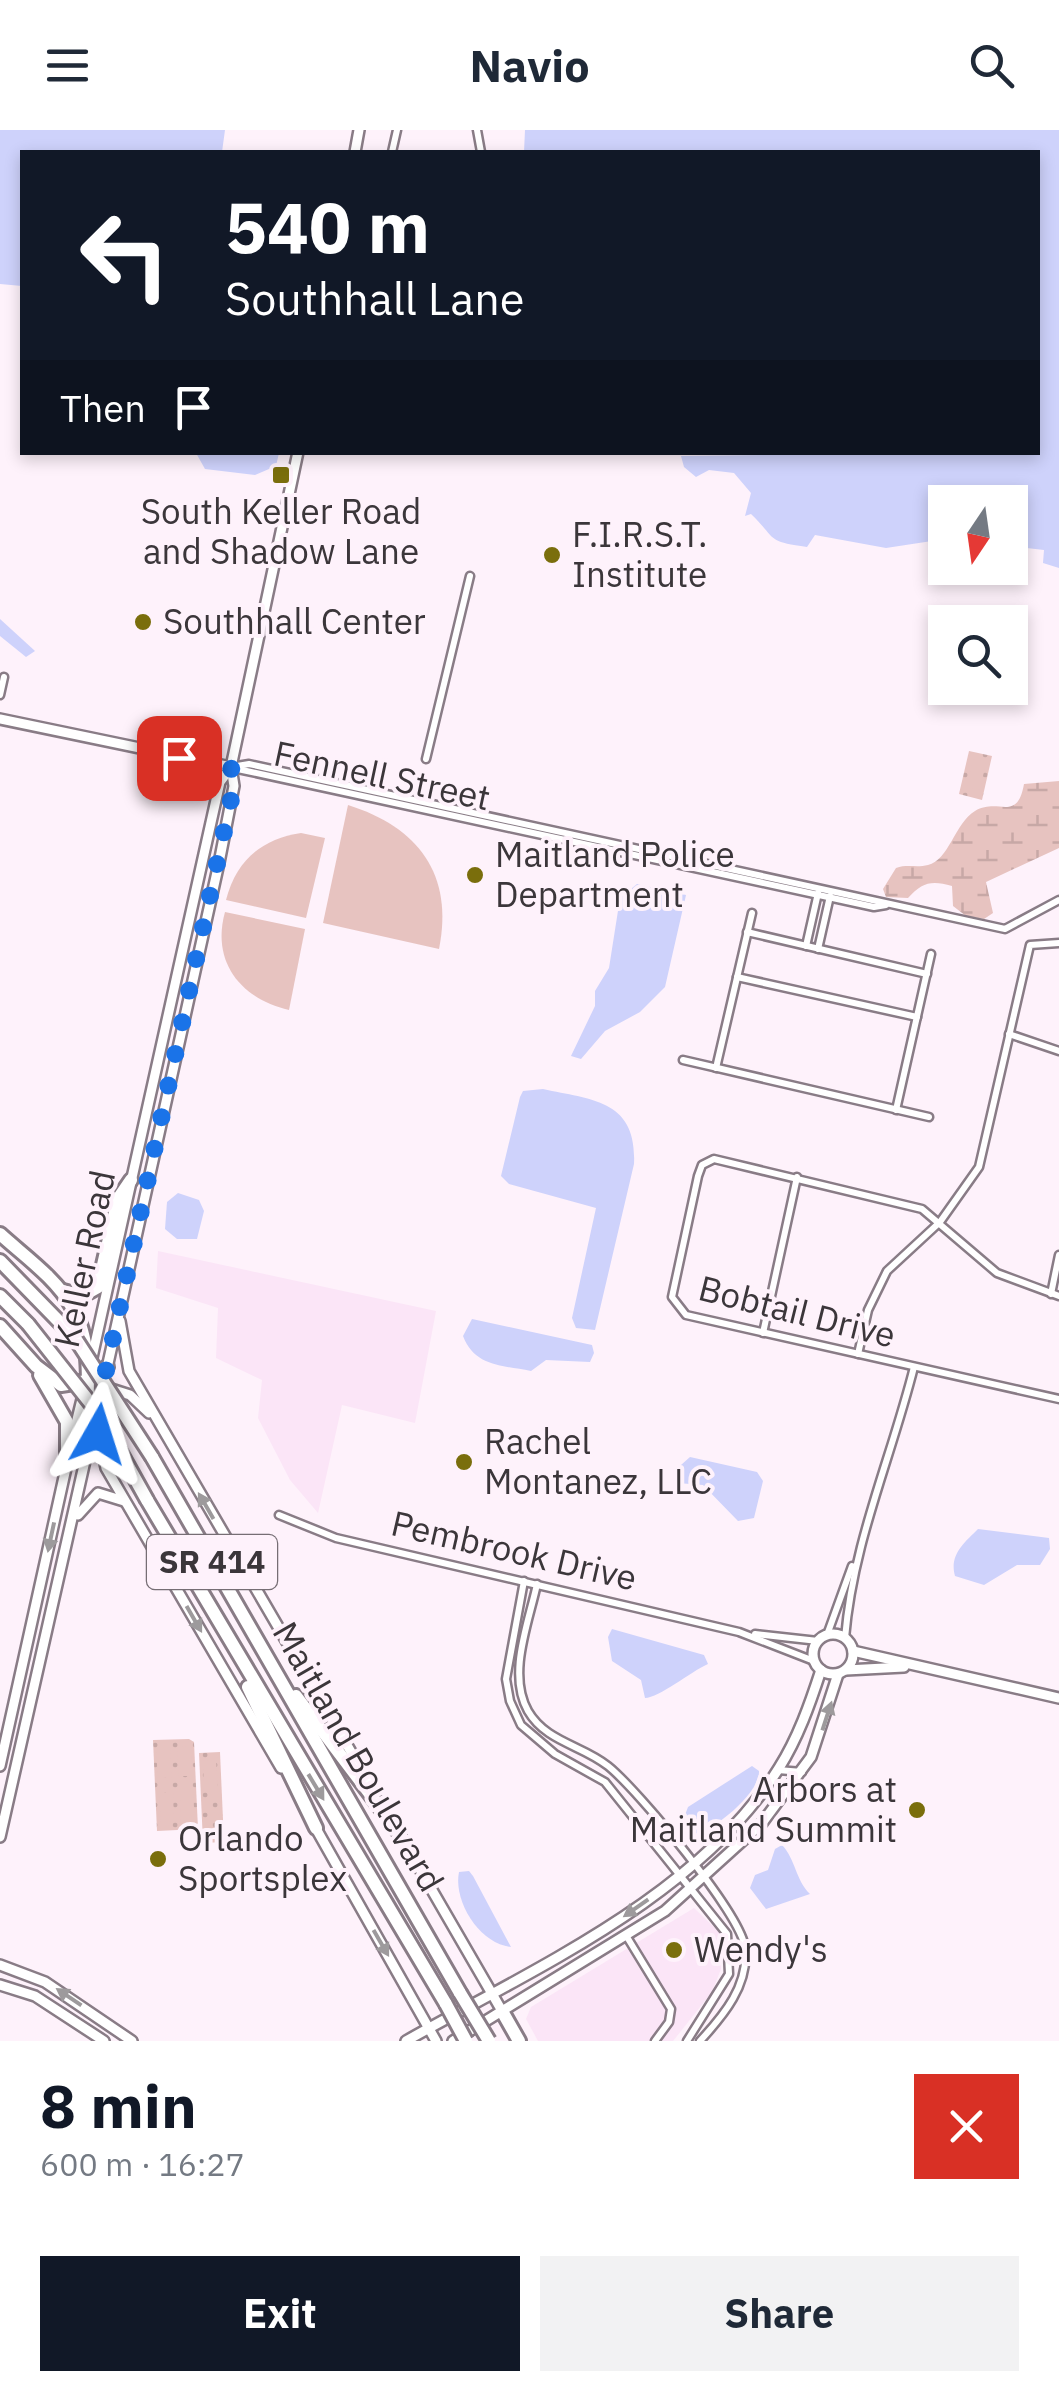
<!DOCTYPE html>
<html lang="en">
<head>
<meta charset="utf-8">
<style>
  body { margin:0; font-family:"IBM Plex Sans",sans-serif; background:#f2f2f3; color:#1f2937; height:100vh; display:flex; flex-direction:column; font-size:38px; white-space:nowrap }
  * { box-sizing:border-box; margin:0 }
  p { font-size:32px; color:#747a83 }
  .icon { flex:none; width:55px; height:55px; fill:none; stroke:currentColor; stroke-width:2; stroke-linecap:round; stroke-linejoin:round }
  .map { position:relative; height:1911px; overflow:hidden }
  .side { display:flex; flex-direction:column; background:#fff; flex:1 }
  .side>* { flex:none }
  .banner { position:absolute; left:20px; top:20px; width:1020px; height:305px; border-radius:0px; box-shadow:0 5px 15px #0003; background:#111827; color:#fff; overflow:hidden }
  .needle { width:65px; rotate:193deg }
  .tools { position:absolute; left:928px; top:355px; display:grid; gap:20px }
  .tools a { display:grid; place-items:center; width:100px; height:100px; border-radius:0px; background:#fff; box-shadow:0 5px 15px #0003; font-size:50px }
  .pin { position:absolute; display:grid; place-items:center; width:85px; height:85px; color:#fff; margin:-42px; border-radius:20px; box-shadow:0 5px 15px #0006 }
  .me { position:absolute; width:110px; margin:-55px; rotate:6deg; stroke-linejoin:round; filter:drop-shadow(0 0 8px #0008) }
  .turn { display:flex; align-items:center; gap:35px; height:210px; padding:0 40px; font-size:45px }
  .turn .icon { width:130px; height:130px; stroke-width:2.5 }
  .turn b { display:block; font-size:70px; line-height:85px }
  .then { display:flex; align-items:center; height:95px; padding:0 40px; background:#0003; gap:20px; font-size:38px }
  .round { display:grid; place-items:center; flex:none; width:105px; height:105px; border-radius:0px; background:#f2f2f3 }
  .head { display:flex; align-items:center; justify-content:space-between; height:170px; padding:0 40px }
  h1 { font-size:60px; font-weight:800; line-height:75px; color:#111827 }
  .cta { display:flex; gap:20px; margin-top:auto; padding:20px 40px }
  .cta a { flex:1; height:115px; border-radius:0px; background:#111827; color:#fff; font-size:40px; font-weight:800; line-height:115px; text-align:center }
  .cta a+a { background:#f2f2f3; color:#1f2937 }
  header { display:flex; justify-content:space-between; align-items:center; height:130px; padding:0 40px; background:#fff; font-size:45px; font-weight:800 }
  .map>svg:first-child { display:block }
</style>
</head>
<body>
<header><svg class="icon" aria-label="menu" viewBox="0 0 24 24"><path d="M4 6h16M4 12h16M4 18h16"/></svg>Navio<svg class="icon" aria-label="search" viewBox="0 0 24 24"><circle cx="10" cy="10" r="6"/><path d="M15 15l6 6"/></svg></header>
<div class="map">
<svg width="1059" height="1911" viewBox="0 0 1059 1911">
  <defs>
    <pattern id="wetland-marsh" width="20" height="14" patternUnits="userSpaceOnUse" patternTransform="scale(2.5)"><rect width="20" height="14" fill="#e7c3c0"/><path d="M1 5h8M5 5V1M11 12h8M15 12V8" fill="none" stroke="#c7a8a6"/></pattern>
    <pattern id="park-dots" width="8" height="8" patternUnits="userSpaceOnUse" patternTransform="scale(2.5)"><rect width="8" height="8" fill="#e7c3c0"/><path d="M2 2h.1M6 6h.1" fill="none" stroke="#c7a8a6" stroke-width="1.8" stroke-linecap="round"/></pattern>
  </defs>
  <rect width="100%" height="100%" fill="#fef2fb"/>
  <g fill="#fbe5f7">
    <polygon points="158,1121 436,1181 415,1293 342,1275 318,1383 290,1350 258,1288 262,1250 216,1228 218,1178 156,1158"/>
    <polygon points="694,1778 720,1803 721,1839 712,1862 673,1911 538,1911 526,1889 531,1877"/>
  </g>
  <path fill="url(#wetland-marsh)" d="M1059,651V718L986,752L993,783L984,789L966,786L953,776L952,756C932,750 922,752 908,768L886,767L883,759L896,738C907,734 917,738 928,735C949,730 955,693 975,681C999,667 1017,693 1024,654Z"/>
  <g fill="url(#park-dots)">
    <polygon points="969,621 992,626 982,670 959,664"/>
    <polygon points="189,1609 194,1612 198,1699 157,1701 153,1610"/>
    <polygon points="220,1622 224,1712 203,1713 199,1623"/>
  </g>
  <g fill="#e7c3c0">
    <polygon points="973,629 986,632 980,660 967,657"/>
    <path d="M348,675C418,697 454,744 439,819L323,793Z"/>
    <path d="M301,703L325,708L306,788L226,770C236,731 261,709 301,703Z"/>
    <path d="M225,782L305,799L289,880C241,869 211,832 225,782Z"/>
    <polygon points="191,1616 192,1646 179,1646 177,1617"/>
    <polygon points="156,1618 170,1618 172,1647 158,1648"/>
    <polygon points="216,1630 218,1660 204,1660 203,1631"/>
    <polygon points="180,1662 193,1662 195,1691 181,1691"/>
    <polygon points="159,1663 173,1663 174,1692 161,1692"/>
  </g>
  <g fill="#ced2fb">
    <polygon points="0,0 225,0 222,22 22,22 22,156 0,154"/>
    <path d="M525,0H1059V438L1043,433L1044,420L1010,416V372H945V409L886,418L815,405L807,417C765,411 778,410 751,384L745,386L751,363L734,343L709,340L696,347L684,337L681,326L1038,322V22H524Z"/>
    <polygon points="196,323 279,322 279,323 276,336 255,345 205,339"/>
    <polygon points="0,489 35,521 26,527 0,506"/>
    <polygon points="637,754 686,765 665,857 640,882 605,901 581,929 571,926 595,876 595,861 609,838 620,768"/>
    <path d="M543,959C593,970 637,970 634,1034L595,1200L576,1198L572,1188L596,1078L509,1054L501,1046L520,967L523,961Z"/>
    <polygon points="178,1063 199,1070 204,1081 197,1109 177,1109 165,1099 167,1072"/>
    <path d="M472,1189L592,1215L594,1223L590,1232L546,1230L531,1241C502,1235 475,1237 463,1206Z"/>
    <polygon points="690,1327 757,1342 763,1351 754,1388 738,1391 703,1355 677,1353 681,1335"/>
    <path d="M978,1399L1049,1408L1050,1419L1040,1435H1017L984,1455L955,1446C949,1425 964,1413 978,1399Z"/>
    <path d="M612,1499L704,1525L708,1534C690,1542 659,1568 645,1568L641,1550L612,1531L608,1507Z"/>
    <path d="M752,1636L759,1641C760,1664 710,1705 687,1705L680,1698L688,1677Z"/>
    <path d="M782,1715C796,1730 795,1749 810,1764L766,1779L750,1758L755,1745L768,1740L775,1719Z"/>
    <path d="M469,1741L473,1746L511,1817C480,1814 453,1772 459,1742Z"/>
  </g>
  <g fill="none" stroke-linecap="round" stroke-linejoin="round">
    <defs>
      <g id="minor">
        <polyline points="477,0 481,22"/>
        <polyline points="392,22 397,0"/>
        <polyline points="0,565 4,547"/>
        <polyline points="426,629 470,446"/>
        <polyline points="231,637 249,634 1005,799 1059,770"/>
        <polyline points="233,638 874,777 886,775"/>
        <polyline points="747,802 927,844"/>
        <polyline points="806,816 818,763"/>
        <polyline points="818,819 830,766"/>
        <polyline points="737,847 917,887"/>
        <polyline points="1009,904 1059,921"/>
        <polyline points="683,930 929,987"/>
        <polyline points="716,938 752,783"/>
        <polyline points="896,980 931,824"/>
        <polyline points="1051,1164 1059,1125"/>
        <polyline points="1059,1166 997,1143 922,1079 714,1029 702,1035 698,1046 672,1167 686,1185 1059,1269"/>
        <polyline points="763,1203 797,1047"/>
        <polyline points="858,1224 868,1180 887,1141 940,1092 979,1037 1030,815 1059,813"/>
        <polyline points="279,1385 336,1408 739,1502 814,1531"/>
        <polyline points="524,1451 506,1549 510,1571 521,1595 555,1624 605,1652 727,1804 729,1844 687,1911"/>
        <path d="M537,1454C529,1492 507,1544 528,1581C546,1612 582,1615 608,1636C637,1659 742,1785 745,1818C749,1855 724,1885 700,1911"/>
        <polyline points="755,1504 818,1511"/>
        <polyline points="827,1505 852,1436"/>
        <path d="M845,1508C853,1412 891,1329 914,1237"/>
        <polyline points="778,1640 802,1642"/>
        <polyline points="627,1807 671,1879 669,1892 655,1911"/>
      </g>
      <g id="tertiary">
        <polyline points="355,22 359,0"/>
        <polyline points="0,589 231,637"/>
        <polyline points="120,1191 129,1241 372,1658"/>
        <polyline points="91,1232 220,652 231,637"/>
        <polyline points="107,1238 219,733 234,656 231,637 298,322"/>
        <polyline points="108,1258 130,1265 149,1283"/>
        <polyline points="96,1292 106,1338 281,1638"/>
        <polyline points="91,1307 103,1254"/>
        <polyline points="71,1314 84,1261"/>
        <polyline points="78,1385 98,1363 124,1371"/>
        <circle cx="833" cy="1524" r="20"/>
        <polyline points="853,1521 1059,1568"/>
        <polyline points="846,1540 904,1537"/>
        <polyline points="0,1636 68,1329"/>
        <polyline points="314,1695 436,1911"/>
        <polyline points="396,1698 502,1881"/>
        <polyline points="0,1707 87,1322"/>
        <polyline points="0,1835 45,1852 132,1911"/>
        <polyline points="0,1855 35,1866 104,1911"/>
        <path d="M406,1911C533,1839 699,1766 779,1638C798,1608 810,1574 821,1540"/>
        <polyline points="453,1911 665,1781 762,1693 811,1627 838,1544"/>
      </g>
      <g id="motorway">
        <path d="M0,1104C24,1126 56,1148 72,1177C97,1218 85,1280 86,1325"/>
        <polyline points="0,1131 75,1208"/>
        <polyline points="63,1161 82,1166 98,1157 118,1069 131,1050"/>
        <polyline points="0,1166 28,1194"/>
        <polyline points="0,1196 36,1236 61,1255 87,1251 107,1237"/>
        <polyline points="40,1245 67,1292 67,1331"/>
        <polyline points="152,1327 460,1863"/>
        <polyline points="147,1370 446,1874"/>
        <polyline points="248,1557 316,1698"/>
        <polyline points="296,1566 398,1701"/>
        <polyline points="502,1881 519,1911"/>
      </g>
    </defs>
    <use href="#minor" stroke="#897c86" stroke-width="11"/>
    <use href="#tertiary" stroke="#897c86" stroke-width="14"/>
    <use href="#motorway" stroke="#897c86" stroke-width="18"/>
    <use href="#minor" stroke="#fff" stroke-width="6"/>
    <use href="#tertiary" stroke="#fff" stroke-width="9"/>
    <use href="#motorway" stroke="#fff" stroke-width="12"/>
    <defs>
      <g id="motorway-bridge">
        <polyline points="28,1194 99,1284 147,1370"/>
        <polyline points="75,1208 152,1327"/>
        <polyline points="460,1863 489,1911"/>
        <polyline points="446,1874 466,1911"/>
      </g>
    </defs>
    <use href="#motorway-bridge" stroke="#897c86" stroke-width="18" stroke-linecap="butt"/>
    <use href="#motorway-bridge" stroke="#fff" stroke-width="12"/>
  </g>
  <defs><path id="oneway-solid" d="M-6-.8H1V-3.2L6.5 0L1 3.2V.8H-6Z" transform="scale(2.5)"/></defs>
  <g fill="#9d9a9c">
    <use href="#oneway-solid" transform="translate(206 1376) rotate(-120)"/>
    <use href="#oneway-solid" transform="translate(51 1407) rotate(102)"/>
    <use href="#oneway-solid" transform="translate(194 1489) rotate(60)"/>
    <use href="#oneway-solid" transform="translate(827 1586) rotate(-72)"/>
    <use href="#oneway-solid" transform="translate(316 1657) rotate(59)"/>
    <use href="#oneway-solid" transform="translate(636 1778) rotate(145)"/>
    <use href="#oneway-solid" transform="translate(381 1813) rotate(60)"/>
    <use href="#oneway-solid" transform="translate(69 1867) rotate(-146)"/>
  </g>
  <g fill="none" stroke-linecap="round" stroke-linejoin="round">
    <polyline stroke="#1a73e8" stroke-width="18" stroke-dasharray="0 32.4" points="98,1304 96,1286 234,656 231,637 179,628"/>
  </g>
  <g fill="#7a6e0c" stroke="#fef2fb" stroke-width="4">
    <rect x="271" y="335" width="20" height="20" rx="5"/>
    <circle cx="552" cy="425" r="10"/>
    <circle cx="143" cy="492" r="10"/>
    <circle cx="475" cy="745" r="10"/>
    <circle cx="464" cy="1332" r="10"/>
    <circle cx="917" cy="1680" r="10"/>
    <circle cx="158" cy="1729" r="10"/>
    <circle cx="674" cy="1820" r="10"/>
  </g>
  <g text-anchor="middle" stroke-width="8" stroke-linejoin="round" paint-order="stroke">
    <rect fill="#fef2fb" stroke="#766e74" stroke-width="2.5" x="147" y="1405" width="130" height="54" rx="8"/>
    <g font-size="32" font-weight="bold" fill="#3b363a">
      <text x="212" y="1443">SR 414</text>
    </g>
    <g font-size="35" fill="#3b363a" stroke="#fef2fb" text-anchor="start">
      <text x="281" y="394" text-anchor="middle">South Keller Road<tspan x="281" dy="40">and Shadow Lane</tspan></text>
      <text x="572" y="417">F.I.R.S.T.<tspan x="572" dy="40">Institute</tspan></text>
      <text x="163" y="504">Southhall Center</text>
      <text x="495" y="737">Maitland Police<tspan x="495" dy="40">Department</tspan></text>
      <text x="484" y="1324">Rachel<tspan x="484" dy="40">Montanez, LLC</tspan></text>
      <text x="897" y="1672" text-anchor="end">Arbors at<tspan x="897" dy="40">Maitland Summit</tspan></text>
      <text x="178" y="1721">Orlando<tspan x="178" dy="40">Sportsplex</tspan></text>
      <text x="694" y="1832">Wendy's</text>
    </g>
    <g font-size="35" fill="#3b363a" stroke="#fef2fb">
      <text transform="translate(382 646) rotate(12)" y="12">Fennell Street</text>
      <text transform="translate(85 1129) rotate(-78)" y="12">Keller Road</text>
      <text transform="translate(797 1182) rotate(14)" y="12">Bobtail Drive</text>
      <text transform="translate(514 1421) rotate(13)" y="12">Pembrook Drive</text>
      <text transform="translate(358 1627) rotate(60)" y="12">Maitland Boulevard</text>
    </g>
  </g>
</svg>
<div class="tools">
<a><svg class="needle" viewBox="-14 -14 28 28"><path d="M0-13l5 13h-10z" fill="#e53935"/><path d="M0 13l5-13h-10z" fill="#747a83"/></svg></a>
<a><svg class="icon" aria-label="search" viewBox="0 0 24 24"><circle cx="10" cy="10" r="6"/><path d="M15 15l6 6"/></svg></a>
</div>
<div class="pin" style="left:179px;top:628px;background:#d93025"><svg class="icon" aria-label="arrive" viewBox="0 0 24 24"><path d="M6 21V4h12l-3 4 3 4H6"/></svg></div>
<svg class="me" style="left:98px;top:1304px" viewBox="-20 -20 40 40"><path d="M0-17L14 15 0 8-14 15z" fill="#1a73e8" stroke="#fff" stroke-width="4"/></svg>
<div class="banner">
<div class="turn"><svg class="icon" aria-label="left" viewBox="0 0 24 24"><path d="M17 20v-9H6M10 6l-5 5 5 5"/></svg><div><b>540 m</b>Southhall Lane</div></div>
<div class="then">Then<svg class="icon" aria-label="arrive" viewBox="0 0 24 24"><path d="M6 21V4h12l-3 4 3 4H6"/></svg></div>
</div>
</div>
<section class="side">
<div class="head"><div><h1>8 min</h1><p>600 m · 16:27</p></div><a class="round" style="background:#d93025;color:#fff"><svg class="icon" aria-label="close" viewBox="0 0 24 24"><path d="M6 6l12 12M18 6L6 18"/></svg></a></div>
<div class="cta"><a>Exit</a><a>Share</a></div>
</section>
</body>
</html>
